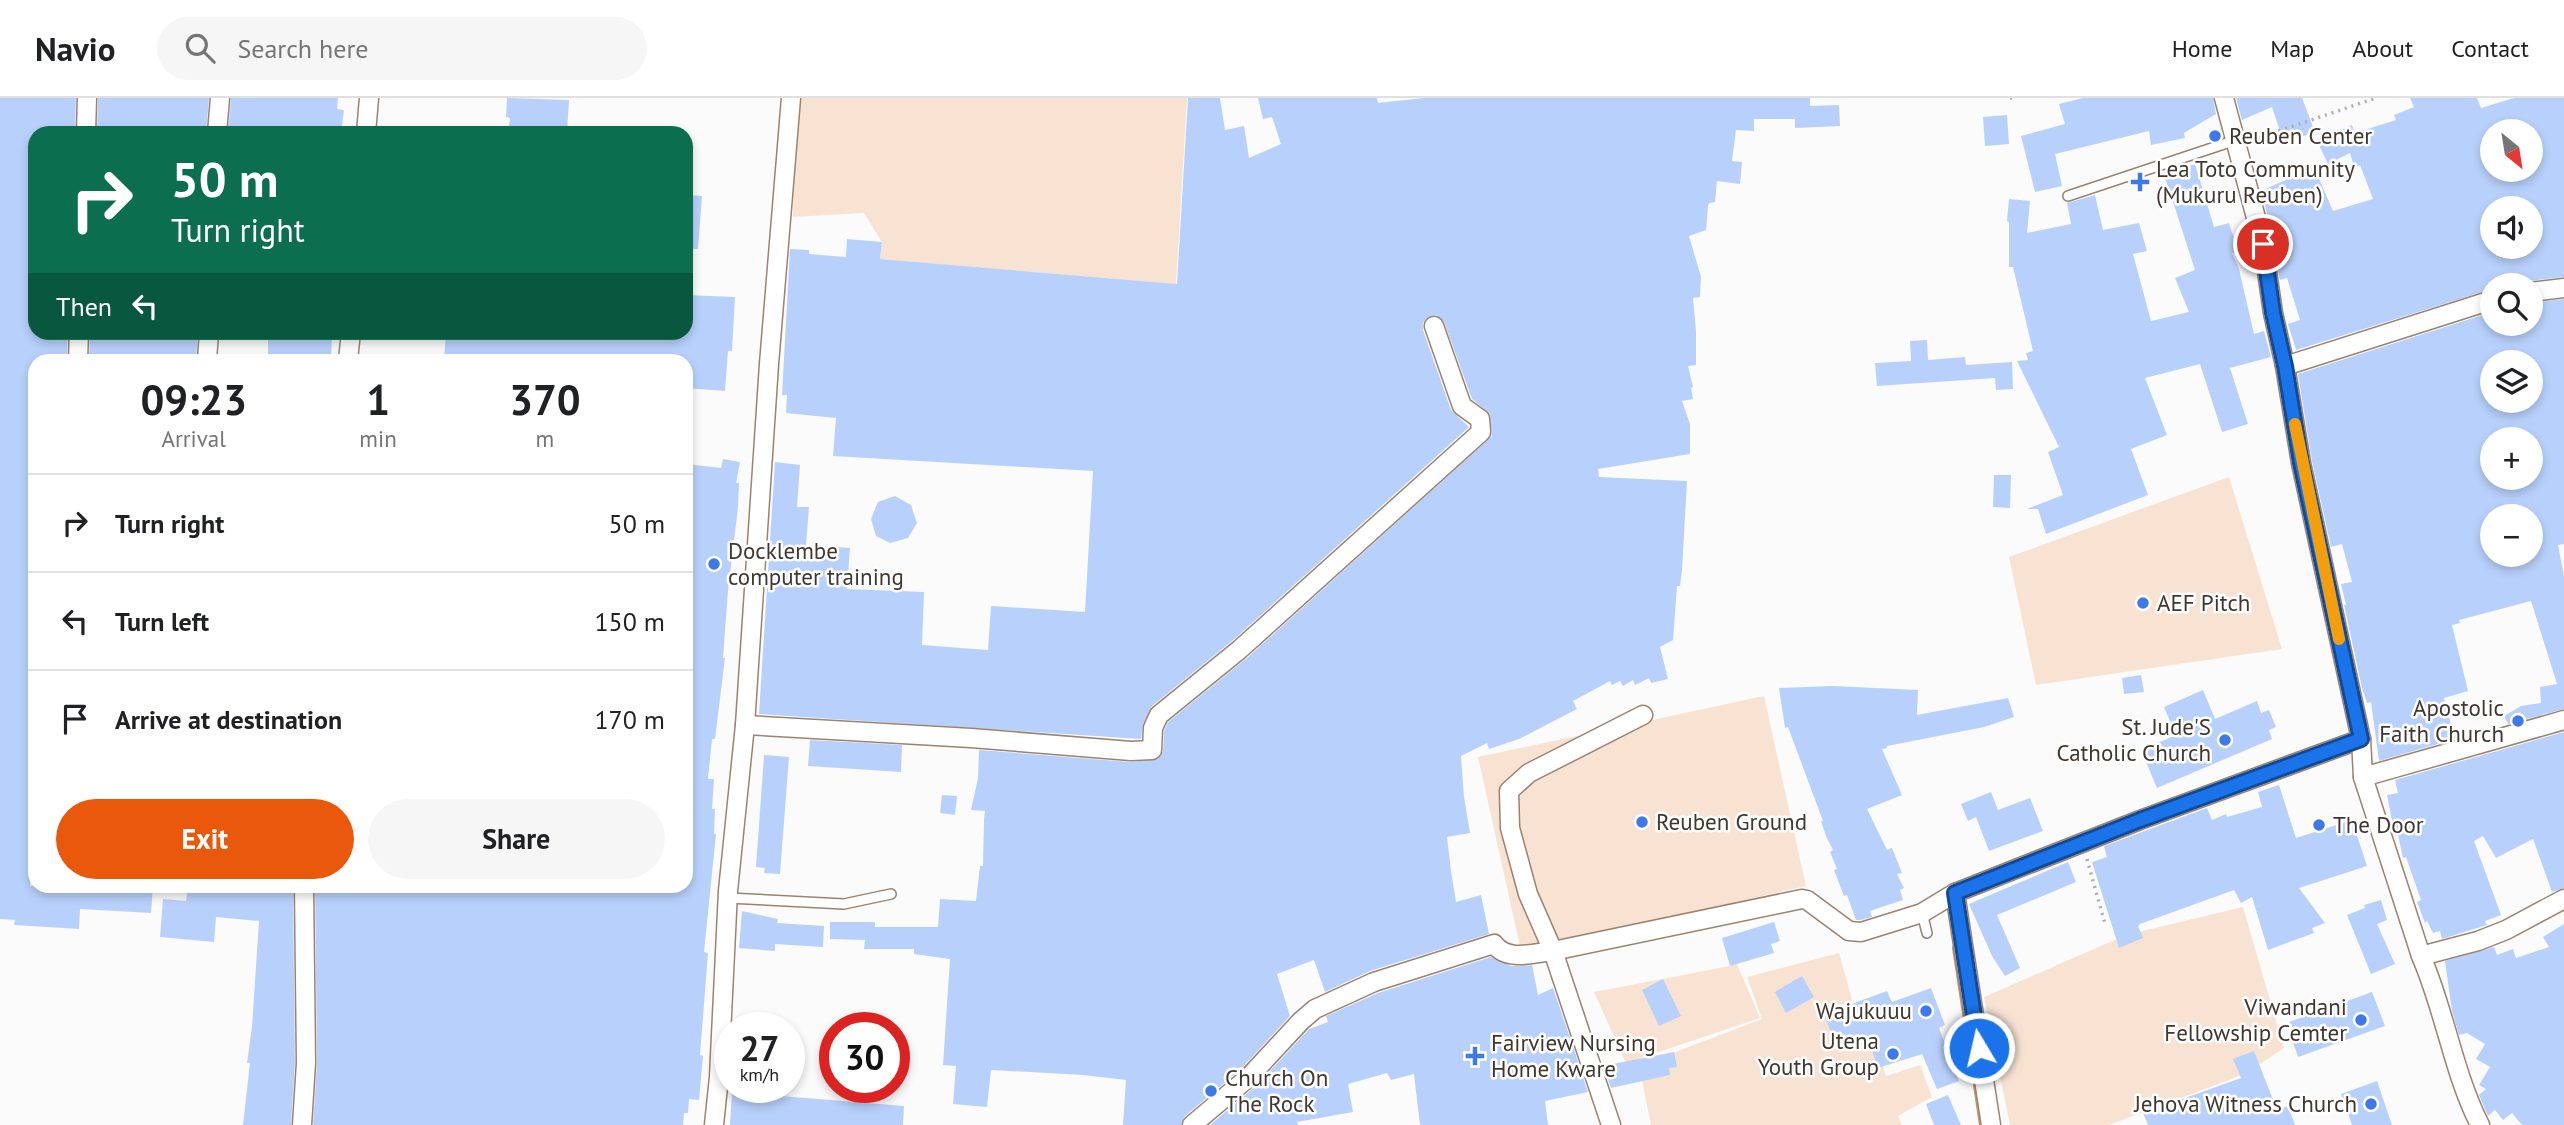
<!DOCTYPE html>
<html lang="en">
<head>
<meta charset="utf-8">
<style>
  body { margin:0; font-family:"PT Sans",sans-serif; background:#f6f6f6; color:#202124; height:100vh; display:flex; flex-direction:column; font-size:26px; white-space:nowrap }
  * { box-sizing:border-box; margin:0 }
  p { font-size:23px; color:#757577 }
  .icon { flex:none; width:38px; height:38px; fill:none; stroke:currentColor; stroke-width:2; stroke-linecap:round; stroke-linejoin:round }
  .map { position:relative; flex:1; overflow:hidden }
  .drawer { position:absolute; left:28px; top:256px; width:665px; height:539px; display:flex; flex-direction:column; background:#fff; border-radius:21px; box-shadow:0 4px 10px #0003 }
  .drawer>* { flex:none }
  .top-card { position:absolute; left:28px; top:28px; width:665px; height:214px; border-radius:21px; box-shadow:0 4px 10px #0003; background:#0b6e4f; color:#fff; overflow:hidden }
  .needle { width:46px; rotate:150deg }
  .tools { position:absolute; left:2480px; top:21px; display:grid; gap:14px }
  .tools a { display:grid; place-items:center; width:63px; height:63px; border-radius:50%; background:#fff; box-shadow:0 4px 10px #0003; font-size:35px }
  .speed { position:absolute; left:714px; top:914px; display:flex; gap:14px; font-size:35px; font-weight:700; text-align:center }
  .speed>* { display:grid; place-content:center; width:91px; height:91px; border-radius:50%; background:#fff; box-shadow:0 4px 10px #0003; line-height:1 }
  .speed small { font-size:18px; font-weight:400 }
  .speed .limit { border:10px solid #d22; background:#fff; color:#111 }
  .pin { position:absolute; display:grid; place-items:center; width:60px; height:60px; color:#fff; margin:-30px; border:4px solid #fff; border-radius:50%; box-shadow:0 2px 7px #0007 }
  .me { position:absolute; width:77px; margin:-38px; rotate:351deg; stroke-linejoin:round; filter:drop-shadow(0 0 5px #0008) }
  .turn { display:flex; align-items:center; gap:24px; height:147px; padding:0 28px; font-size:32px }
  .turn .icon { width:91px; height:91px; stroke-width:2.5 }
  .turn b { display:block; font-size:49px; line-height:60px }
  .then { display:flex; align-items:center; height:66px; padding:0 28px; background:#0003; gap:14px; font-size:26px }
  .eta { display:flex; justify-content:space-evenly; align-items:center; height:119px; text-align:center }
  .eta b { font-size:42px; font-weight:700; line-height:49px }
  .primary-button { display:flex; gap:14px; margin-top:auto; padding:14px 28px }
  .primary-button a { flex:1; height:80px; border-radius:42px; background:#ea580c; color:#fff; font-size:28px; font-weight:700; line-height:80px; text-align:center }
  .primary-button a+a { background:#f6f6f6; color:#202124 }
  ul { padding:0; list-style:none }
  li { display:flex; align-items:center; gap:21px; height:98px; padding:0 28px; border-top:2px solid #e0e0e0 }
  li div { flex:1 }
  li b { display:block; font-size:26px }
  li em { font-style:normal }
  header { display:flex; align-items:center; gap:42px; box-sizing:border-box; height:98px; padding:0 35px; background:#fff; border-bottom:2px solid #e0e0e0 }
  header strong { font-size:33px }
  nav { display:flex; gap:38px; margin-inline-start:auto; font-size:24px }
  .search { width:490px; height:63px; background:#f6f6f6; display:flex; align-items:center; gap:18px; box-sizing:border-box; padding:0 24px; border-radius:38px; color:#757577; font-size:26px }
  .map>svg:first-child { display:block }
</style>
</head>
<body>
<header>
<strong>Navio</strong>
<div class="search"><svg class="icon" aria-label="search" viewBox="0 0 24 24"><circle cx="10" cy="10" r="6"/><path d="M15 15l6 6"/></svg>Search here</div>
<nav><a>Home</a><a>Map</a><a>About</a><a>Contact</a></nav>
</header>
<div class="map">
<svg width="2564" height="1027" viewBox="0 0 2564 1027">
  <rect width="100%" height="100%" fill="#fbfbfb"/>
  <g fill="#f8e3d3">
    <polygon points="794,0 1187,0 1176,186 880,161 882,144 864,115 793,119"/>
    <polygon points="2229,379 2282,551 2036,587 2009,459"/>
    <polygon points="1764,598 1806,788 1521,853 1478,659"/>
    <polygon points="2243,809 2284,950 2245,976 2109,1027 2010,1027 1984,899 2126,837"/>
    <polygon points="1839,855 1852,902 1830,915 1843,948 1874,940 1886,978 1920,967 1932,999 1898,1018 1902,1027 1651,1027 1639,968 1762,921 1747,879"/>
    <polygon points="1736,864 1760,920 1626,965 1594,894 1730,868"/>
  </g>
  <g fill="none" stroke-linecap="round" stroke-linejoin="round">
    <polyline stroke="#c6946b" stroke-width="6" points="1955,850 1982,1027"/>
  </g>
  <g fill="#b8d1fc" fill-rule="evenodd">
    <polygon points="0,0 76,0 75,35 35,34 35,234 68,234 67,262 35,262 35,558 30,641 35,641 35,717 30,788 153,788 151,815 80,811 79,831 14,827 15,822 0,821"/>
    <polygon points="98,0 209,0 206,35 97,35"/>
    <polygon points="231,0 338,0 337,11 344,12 341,35 228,35"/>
    <polygon points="507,0 569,2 567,35 508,35 510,20 506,19"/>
    <polygon points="1188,0 1220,0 1225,32 1244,28 1249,60 1281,46 1272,19 1263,21 1258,0 1377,0 1378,5 1423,0 1810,0 1810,8 1839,7 1840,28 1795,30 1795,21 1754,21 1754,33 1736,32 1732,63 1742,64 1740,86 1717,83 1715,104 1709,105 1708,108 1706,132 1689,138 1701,179 1700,199 1693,200 1696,233 1696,267 1688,268 1693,289 1691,290 1693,301 1682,303 1690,326 1690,356 1598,371 1599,379 1687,383 1682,472 1680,488 1677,488 1673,542 1660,549 1668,581 1651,585 1649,580 1635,587 1633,582 1623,588 1620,583 1612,587 1610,583 1573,603 1577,611 1519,641 1489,651 1487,645 1461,658 1464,699 1470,735 1447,739 1451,773 1456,804 1481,797 1489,836 1370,873 1325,894 1314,862 1277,876 1290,918 1241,971 1185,1018 1181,1027 1123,1027 1126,982 1083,977 991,972 987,1009 953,1006 956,968 943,967 950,861 914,856 914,851 864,851 865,842 830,841 830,824 875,824 875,829 938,829 940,801 976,803 980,768 983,768 984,721 985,713 971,712 978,680 979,652 1130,664 1158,661 1163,653 1164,633 1168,624 1247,560 1492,338 1490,316 1472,301 1444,224 1437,217 1430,218 1423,225 1423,232 1451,312 1469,329 1232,543 1152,608 1143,626 1141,641 759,616 775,364 800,367 797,409 809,409 806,447 850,450 847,491 924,494 922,547 988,552 991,508 1085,514 1093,373 833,358 836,320 786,315 787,297 782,297 790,151 809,152 809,156 846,159 847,141 882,144 880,161 1177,186"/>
    <polygon points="2083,0 2213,0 2216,16 2184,35 2185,40 2151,47 2149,33 2055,56 2062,88 2035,94 2021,38 2065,26 2059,6"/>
    <polygon points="2236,0 2302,0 2315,34 2284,45 2272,9 2242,22"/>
    <path d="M2410,0H2477L2481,10L2514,0H2564V179L2529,183L2521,187H2492V191L2296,252L2288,226L2300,222L2287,180L2280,182L2276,160L2279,159L2261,93L2314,69L2333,113L2373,101L2360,67L2354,69L2350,55L2328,66L2317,43L2352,27L2355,35L2396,22L2394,17L2414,9ZM2492,33H2530V72H2492ZM2492,110H2530V149H2492V138L2483,117L2492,113Z"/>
    <polygon points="2007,17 2009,46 1985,48 1983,19"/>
    <polygon points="2195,66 2214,129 2229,125 2238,154 2232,155 2239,171 2254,236 2264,233 2271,259 2230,270 2248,326 2222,334 2200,266 2145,280 2167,337 2131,351 2148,397 2046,436 2038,411 2027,411 2063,397 2048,354 2059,349 2017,263 2028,262 2026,255 2033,253 2013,169 2009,169 2009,124 2007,123 2009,101 2030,103 2027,135 2071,126 2067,105 2095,97 2103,132 2139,125 2147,153 2133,156 2151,223 2189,214 2175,180 2195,172 2164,76"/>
    <polygon points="686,97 702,98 698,151 686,151"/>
    <polygon points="686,197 735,199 732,253 728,253 725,293 686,290 686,262 444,262 446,234 686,234"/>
    <path d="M2564,201V446L2558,447L2564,478V611L2508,626L2504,618L2521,608L2541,605L2540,589L2557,586L2531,503L2459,522L2460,525L2452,527L2468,593L2444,600L2455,641L2379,663L2371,604L2367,605L2362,590L2344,507H2346L2341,486L2352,484L2342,446L2331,449L2312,363L2298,276L2492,214V226H2530V205ZM2492,264H2530V303H2492ZM2492,341H2530V380H2492ZM2492,418H2530V457H2492Z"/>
    <polygon points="90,234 198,234 196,262 89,262"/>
    <polygon points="268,234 332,234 331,261 268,262"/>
    <polygon points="1927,242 1928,262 1965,259 1966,267 2012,264 2013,291 1996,292 1995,280 1877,288 1875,265 1911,263 1910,243"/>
    <polygon points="723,361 740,364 736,385 739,385 738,409 728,493 723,560 725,560 715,641 712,641 708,681 714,681 712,711 715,711 714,736 716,736 704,854 708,855 700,957 703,958 699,1002 689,1001 688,1015 684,1015 683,1027 313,1027 317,965 315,788 686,788 686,366 721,370"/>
    <polygon points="1994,377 2011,377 2010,410 1993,409"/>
    <polygon points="895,398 911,407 917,425 908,440 890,445 876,438 871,421 878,404"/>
    <polygon points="2141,577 2144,594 2124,596 2122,580"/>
    <polygon points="1833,588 1918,592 1917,617 2008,600 2014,619 1984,629 1887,648 1887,650 1882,651 1902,697 1867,711 1887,752 1892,750 1902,775 1897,776 1904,790 1900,792 1903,802 1870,813 1872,819 1860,822 1856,822 1847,797 1844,798 1834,772 1837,771 1830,754 1833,752 1826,738 1821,723 1823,723 1788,629 1785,630 1779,590"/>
    <polygon points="2203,592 2215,621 2257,603 2261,615 2269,612 2276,629 2269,632 2272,641 2157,690 2141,652 2176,637 2164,609"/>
    <polygon points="2564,634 2564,790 2552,794 2533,741 2496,760 2483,738 2474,743 2501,817 2485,823 2487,827 2442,841 2440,833 2433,835 2427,823 2425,825 2417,804 2421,802 2406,759 2403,760 2398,737 2395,738 2387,697 2398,695 2395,682"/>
    <polygon points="810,642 902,647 901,674 808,668"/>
    <polygon points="764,657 789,659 780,776 764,775 765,770 756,769"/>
    <polygon points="2279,687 2296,740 2352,722 2367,768 2299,790 2325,825 2312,830 2314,835 2268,852 2252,799 2241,805 2234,792 2140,826 2138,828 2143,840 2119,850 2092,764 2107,759 2104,748 2207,710 2212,722 2226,716 2227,719 2262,709 2258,694"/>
    <polygon points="1991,694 1998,712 2030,700 2043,733 1989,753 1976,719 1968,723 1961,706"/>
    <polygon points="942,697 957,698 955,717 940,715"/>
    <polygon points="2068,764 2076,784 1997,817 2020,870 2005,878 1992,858 1969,806"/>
    <polygon points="188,788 293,788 295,965 291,1027 243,1027 250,965 247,965 252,929 259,823 216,819 214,844 160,839 163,801 186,803"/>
    <polygon points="2381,802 2387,822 2377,826 2395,866 2371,876 2347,817 2365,810 2364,807"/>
    <polygon points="742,813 778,821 777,825 824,828 823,849 775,846 775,853 739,850"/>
    <polygon points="1774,824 1780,843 1771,846 1774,855 1730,868 1722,840"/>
    <polygon points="2564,826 2564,1027 2522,1027 2512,1015 2503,1022 2495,1012 2488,1018 2479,997 2486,991 2479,987 2490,969 2476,961 2485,946 2467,935 2459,937 2452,913 2445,863 2494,849 2497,857 2513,851 2516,860 2549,849 2543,839"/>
    <polygon points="1491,859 1511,868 1532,867 1538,897 1553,890 1579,966 1572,970 1573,975 1581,973 1588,994 1545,1003 1548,1027 1420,1027 1414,976 1391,982 1387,975 1348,986 1353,1014 1297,1024 1298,1027 1210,1027 1257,987 1309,931 1328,924 1326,918 1378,895"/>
    <polygon points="1802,878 1814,899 1786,915 1775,894"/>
    <polygon points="1663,881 1681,918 1659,928 1642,892"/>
    <polygon points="1931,890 1945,927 1939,930 1959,983 1937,991 1922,956 1878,970 1867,937 1836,948 1824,916 1887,893 1892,904"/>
    <polygon points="2372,894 2385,928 2298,959 2289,933 2292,932 2289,924"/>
    <polygon points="2254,953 2277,1012 2288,1008 2295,1027 2148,1027 2143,1015 2241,980 2233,961"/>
    <polygon points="1674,954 1677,969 1669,970 1670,977 1611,990 1603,968"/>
    <polygon points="2377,983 2392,1027 2352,1027 2341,996"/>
    <polygon points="732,994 904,1008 903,1027 730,1027"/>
    <polygon points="1948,997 1961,1027 1934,1027 1926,1006"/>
  </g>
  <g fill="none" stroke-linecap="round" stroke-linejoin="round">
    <defs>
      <g id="service">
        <polyline points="2068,98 2236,42"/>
        <polyline points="728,800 844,806 891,796"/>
        <polyline points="1922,815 1927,835"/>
      </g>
      <g id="minor">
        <polyline points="86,35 87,0"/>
        <polyline points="217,35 220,0"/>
        <polyline points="366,35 369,0"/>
        <polyline points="2530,194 2564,190"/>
        <polyline points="78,262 79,234"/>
        <polyline points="207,262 209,234"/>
        <polyline points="348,262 351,234"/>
        <polyline points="2285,268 2492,202"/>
        <polyline points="745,627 971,640 1131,653 1152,652 1153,630 1159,617 1239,552 1481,334 1480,321 1462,308 1434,228"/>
        <path d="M2361,641L2363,679L2421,858C2445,913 2453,974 2480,1027"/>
        <polyline points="2363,679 2564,622"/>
        <polyline points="1955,795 1991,1027"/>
        <polyline points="2421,858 2478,843 2506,832 2564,801"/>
        <polyline points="302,1027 306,965 304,788"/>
        <polyline points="714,1027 719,979 728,793 745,627 769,266 791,0"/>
        <path d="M1192,1027L1249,979L1301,923L1315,911L1374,884L1494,846C1507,864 1534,855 1553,853L1802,801L1807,802L1849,833L1861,834L1922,815L1955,795L2140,722L2361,641L2301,365L2285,268L2273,215L2263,146L2224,0"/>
        <polyline points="1611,1027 1553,853 1528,796 1510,730 1509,693 1529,675 1643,617"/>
      </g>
    </defs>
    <use href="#service" stroke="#9d836e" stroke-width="12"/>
    <use href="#minor" stroke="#9d836e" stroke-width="21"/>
    <g stroke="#b3aeab" stroke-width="3.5" stroke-dasharray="2 5" stroke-linecap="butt">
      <polyline points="2010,0 2017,0"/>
      <polyline points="2252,42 2376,0"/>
      <polyline points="2087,761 2105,826"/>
    </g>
    <use href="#service" stroke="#fff" stroke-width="9"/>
    <use href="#minor" stroke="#fff" stroke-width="18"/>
  </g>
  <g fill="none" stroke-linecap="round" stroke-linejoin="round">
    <defs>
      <polyline id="route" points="1979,950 1955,795 2140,722 2361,641 2301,365 2285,268 2273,215 2263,146"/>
    </defs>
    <use href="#route" stroke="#114b97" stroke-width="18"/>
    <use href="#route" stroke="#1a73e8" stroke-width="12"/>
    <polyline stroke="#f59e0b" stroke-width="12" points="2295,326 2339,541"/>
  </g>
  <g fill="#3f79e9" stroke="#fff" stroke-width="2.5">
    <circle cx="2215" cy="38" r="7"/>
    <path d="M2136.5 73.5h7v7h7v7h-7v7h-7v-7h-7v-7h7z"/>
    <circle cx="714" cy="466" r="7"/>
    <circle cx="2143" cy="505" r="7"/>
    <circle cx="2518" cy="623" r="7"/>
    <circle cx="2225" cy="642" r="7"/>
    <circle cx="1642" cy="724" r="7"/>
    <circle cx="2319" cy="727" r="7"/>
    <circle cx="1926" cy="913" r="7"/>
    <circle cx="2361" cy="922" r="7"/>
    <circle cx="1893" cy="956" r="7"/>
    <path d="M1471.5 947.5h7v7h7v7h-7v7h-7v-7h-7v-7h7z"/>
    <circle cx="1211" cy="993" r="7"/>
    <circle cx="2371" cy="1006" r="7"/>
  </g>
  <g text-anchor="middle" stroke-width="5" stroke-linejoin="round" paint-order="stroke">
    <g font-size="23" fill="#42372e" stroke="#fff" text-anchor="start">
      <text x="2229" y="46">Reuben Center</text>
      <text x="2156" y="79">Lea Toto Community<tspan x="2156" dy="26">(Mukuru Reuben)</tspan></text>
      <text x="728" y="461">Docklembe<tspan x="728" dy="26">computer training</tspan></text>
      <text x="2157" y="513">AEF Pitch</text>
      <text x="2504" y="618" text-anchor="end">Apostolic<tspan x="2504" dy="26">Faith Church</tspan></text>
      <text x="2211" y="637" text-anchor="end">St. Jude'S<tspan x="2211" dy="26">Catholic Church</tspan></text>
      <text x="1656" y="732">Reuben Ground</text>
      <text x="2333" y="735">The Door</text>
      <text x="2347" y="917" text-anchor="end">Viwandani<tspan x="2347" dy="26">Fellowship Cemter</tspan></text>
      <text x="1912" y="921" text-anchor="end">Wajukuuu</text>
      <text x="1879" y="951" text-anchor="end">Utena<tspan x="1879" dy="26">Youth Group</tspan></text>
      <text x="1491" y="953">Fairview Nursing<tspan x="1491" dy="26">Home Kware</tspan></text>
      <text x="1225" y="988">Church On<tspan x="1225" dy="26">The Rock</tspan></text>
      <text x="2357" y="1014" text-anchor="end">Jehova Witness Church</text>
    </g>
  </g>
</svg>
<div class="tools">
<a><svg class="needle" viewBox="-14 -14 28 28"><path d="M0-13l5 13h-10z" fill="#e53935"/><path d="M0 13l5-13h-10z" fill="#757577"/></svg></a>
<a><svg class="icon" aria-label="sound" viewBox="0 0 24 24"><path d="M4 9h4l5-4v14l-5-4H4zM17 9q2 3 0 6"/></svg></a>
<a><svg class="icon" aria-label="search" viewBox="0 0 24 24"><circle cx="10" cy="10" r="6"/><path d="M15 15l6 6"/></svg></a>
<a><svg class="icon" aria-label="layers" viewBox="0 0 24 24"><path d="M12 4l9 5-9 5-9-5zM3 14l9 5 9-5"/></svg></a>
<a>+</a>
<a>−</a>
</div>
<div class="speed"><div>27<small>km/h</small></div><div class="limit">30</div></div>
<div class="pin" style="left:2263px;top:146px;background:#d93025"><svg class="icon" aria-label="arrive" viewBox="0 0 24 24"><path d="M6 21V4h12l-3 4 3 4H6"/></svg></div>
<svg class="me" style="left:1979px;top:950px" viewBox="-20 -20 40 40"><circle r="17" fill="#1a73e8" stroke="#fff" stroke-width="3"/><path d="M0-11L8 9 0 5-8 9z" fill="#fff"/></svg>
<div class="top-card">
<div class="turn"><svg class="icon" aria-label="right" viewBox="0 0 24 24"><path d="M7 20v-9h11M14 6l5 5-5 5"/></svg><div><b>50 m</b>Turn right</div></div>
<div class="then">Then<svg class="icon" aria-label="left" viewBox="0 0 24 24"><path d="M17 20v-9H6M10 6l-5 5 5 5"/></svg></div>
</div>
<section class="drawer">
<div class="eta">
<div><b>09:23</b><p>Arrival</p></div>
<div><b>1</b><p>min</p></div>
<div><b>370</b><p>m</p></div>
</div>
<ul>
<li><svg class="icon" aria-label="right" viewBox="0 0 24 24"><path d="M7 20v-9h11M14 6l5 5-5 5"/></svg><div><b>Turn right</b></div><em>50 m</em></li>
<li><svg class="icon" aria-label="left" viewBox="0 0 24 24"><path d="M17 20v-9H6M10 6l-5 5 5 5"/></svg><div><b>Turn left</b></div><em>150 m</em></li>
<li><svg class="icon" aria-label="arrive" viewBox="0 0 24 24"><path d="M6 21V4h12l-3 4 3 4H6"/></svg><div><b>Arrive at destination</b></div><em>170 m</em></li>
</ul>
<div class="primary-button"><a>Exit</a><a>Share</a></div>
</section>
</div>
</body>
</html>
